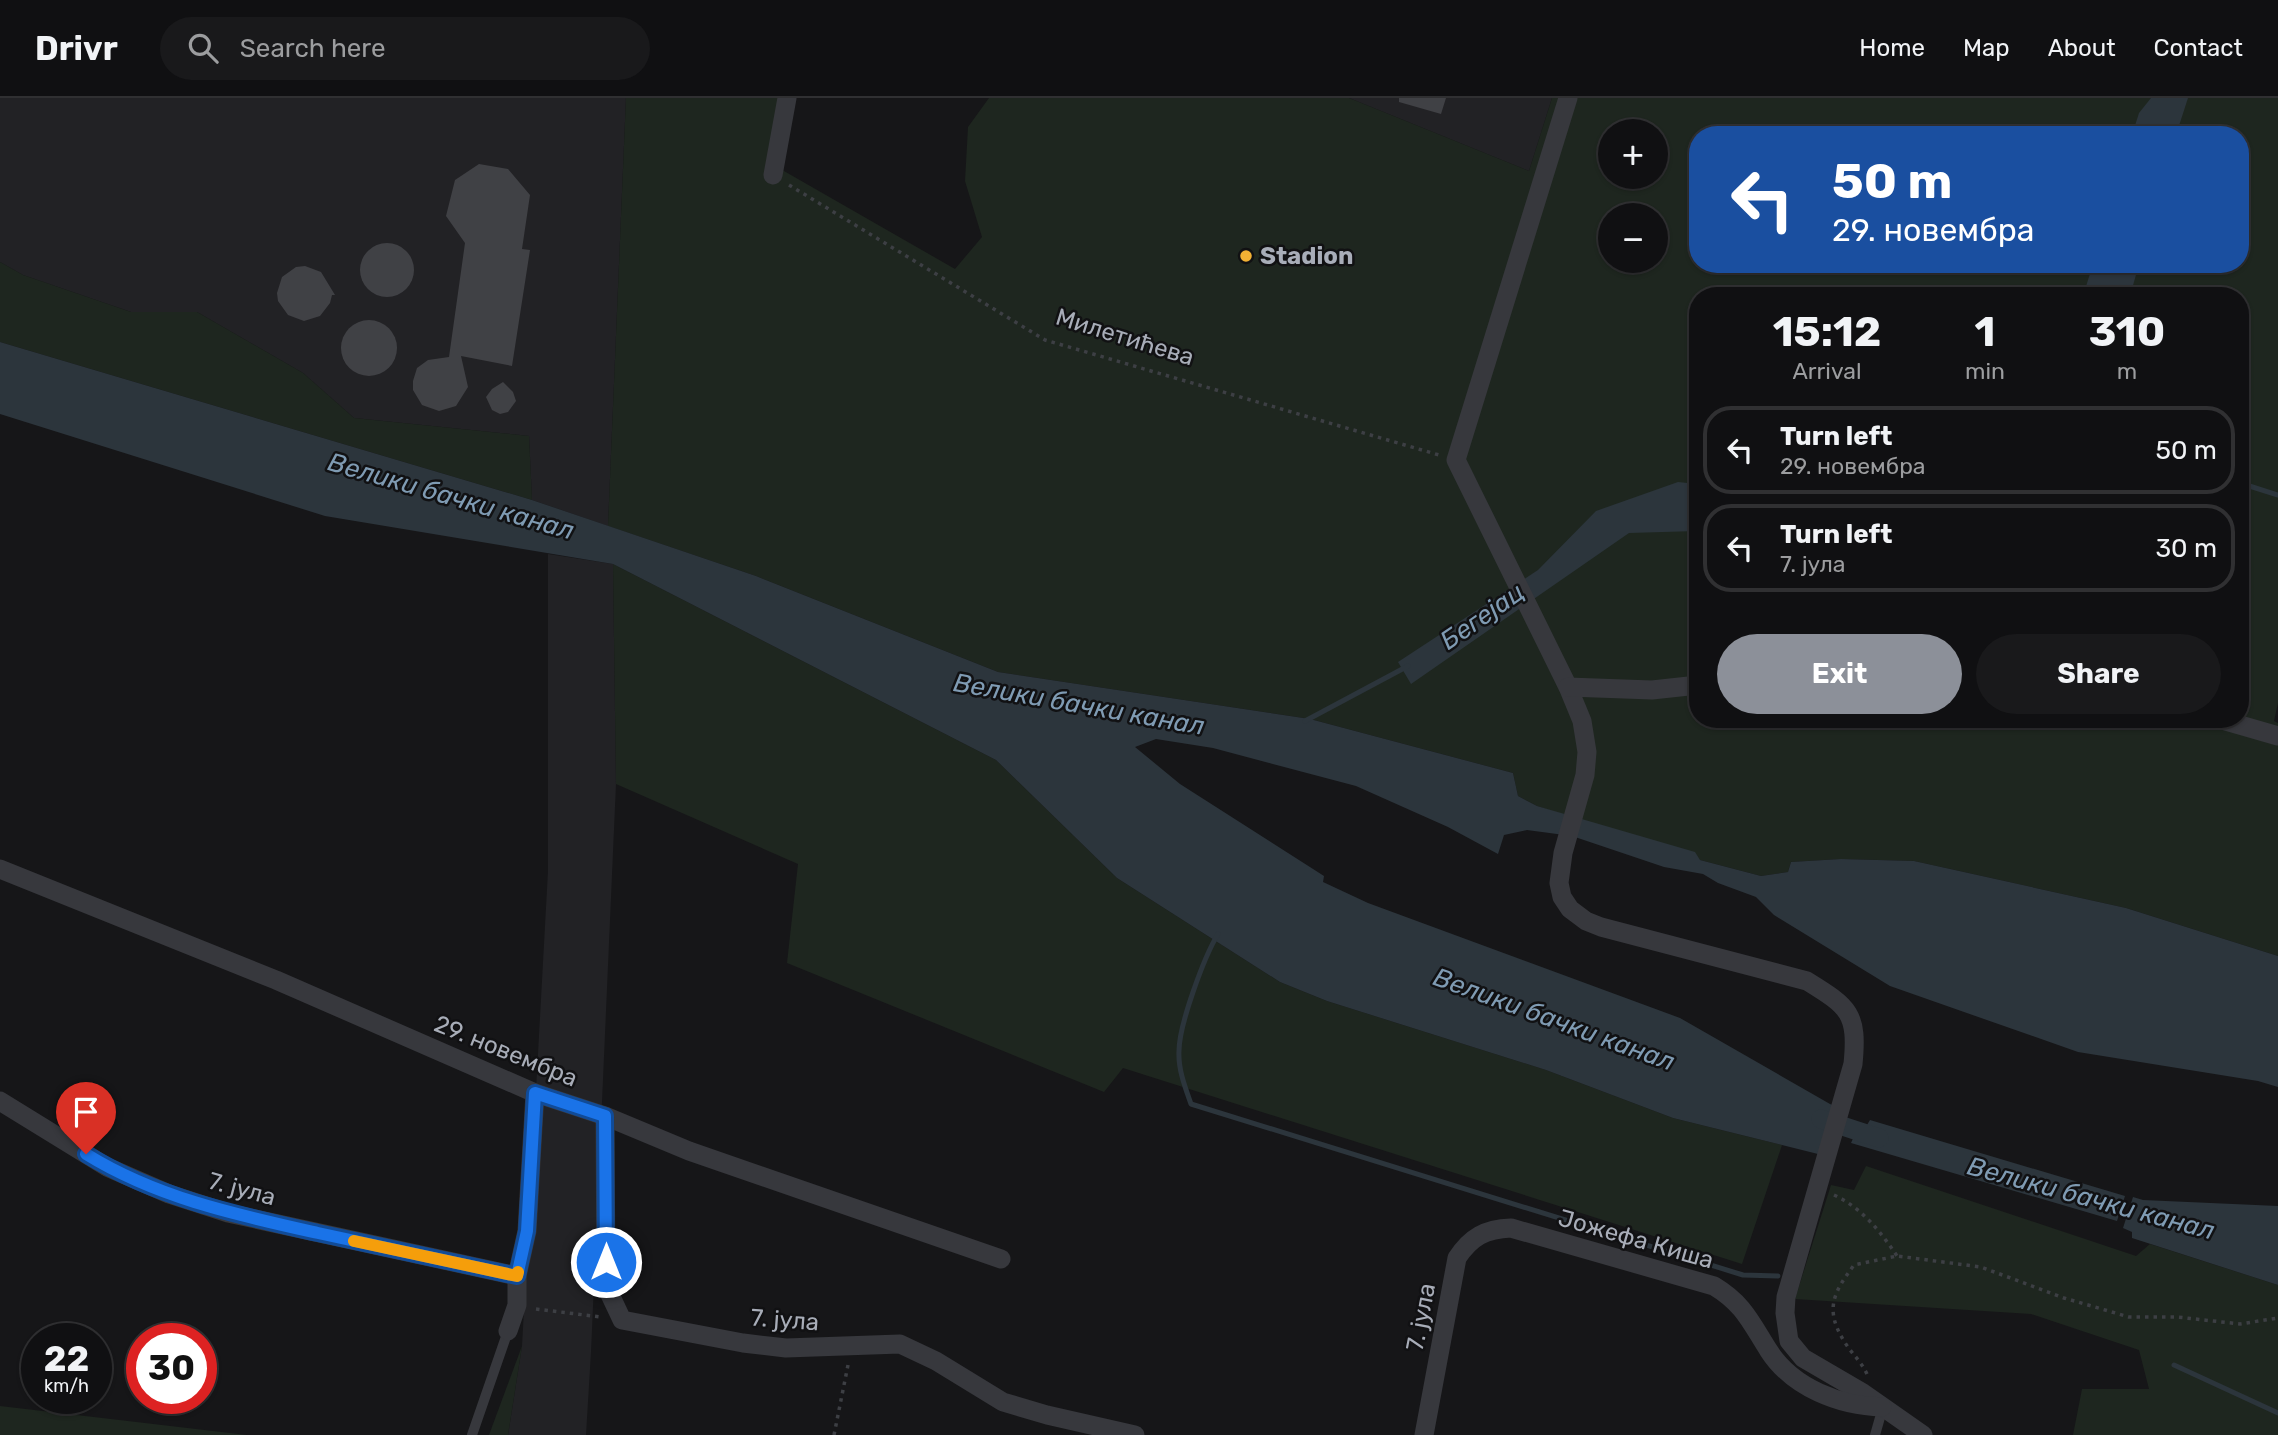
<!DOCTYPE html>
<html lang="en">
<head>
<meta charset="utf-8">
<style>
  body { margin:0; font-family:Rubik,sans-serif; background:#19191b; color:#f1f3f6; height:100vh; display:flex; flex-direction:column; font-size:26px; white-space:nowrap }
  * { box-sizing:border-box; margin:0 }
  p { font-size:23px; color:#9c9d9f }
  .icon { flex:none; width:38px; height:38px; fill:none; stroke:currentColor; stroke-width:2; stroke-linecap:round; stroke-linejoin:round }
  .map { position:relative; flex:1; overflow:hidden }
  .panel { position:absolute; left:1689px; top:189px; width:560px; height:441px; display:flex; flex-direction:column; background:#101012; border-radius:28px; box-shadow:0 2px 5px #0004,0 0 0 2px #303032 }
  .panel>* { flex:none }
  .banner { position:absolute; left:1689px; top:28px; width:560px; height:147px; border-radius:28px; box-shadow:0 2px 5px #0004,0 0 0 2px #303032; background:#1a4fa0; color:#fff; overflow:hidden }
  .buttons { position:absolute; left:1598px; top:21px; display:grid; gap:14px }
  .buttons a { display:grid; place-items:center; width:70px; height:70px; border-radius:50%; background:#101012; box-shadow:0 2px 5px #0004,0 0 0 2px #303032; font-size:35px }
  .speed { position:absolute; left:21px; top:1225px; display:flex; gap:14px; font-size:35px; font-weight:700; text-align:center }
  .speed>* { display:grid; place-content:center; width:91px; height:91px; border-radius:50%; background:#101012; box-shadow:0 2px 5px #0004,0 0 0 2px #303032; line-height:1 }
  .speed small { font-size:18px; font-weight:400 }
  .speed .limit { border:10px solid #d22; background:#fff; color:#111 }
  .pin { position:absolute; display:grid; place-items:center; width:60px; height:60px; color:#fff; margin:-72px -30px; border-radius:50% 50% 50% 0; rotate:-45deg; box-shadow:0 0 7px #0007 }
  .pin .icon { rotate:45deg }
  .me { position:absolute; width:77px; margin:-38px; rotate:0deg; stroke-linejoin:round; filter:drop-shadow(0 0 5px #0008) }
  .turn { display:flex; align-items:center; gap:24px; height:147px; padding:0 28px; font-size:32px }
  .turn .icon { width:91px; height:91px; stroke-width:2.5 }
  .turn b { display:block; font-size:49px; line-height:60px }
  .eta { display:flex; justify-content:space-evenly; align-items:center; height:119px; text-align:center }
  .eta b { font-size:42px; font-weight:700; line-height:49px }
  .button { display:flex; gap:14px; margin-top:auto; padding:14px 28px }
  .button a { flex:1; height:80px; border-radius:42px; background:#8c9099; color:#fff; font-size:28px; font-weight:700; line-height:80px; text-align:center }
  .button a+a { background:#19191b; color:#f1f3f6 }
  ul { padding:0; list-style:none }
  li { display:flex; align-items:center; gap:21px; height:88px; margin:0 14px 10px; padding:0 14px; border:4px solid #303032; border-radius:28px }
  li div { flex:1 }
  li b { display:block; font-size:26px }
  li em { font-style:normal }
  header { display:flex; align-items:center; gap:42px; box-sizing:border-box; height:98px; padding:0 35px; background:#101012; border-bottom:2px solid #303032 }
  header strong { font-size:33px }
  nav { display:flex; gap:38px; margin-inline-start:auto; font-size:24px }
  .search { width:490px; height:63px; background:#19191b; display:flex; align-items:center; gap:18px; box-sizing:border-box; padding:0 24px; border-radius:38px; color:#9c9d9f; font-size:26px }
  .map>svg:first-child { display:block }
</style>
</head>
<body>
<header>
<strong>Drivr</strong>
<div class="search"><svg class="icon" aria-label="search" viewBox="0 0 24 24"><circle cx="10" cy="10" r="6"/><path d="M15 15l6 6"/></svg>Search here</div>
<nav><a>Home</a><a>Map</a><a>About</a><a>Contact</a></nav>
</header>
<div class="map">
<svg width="2278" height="1337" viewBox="0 0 2278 1337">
  <rect width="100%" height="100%" fill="#161618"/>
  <g fill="#222225">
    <polygon points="0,0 626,0 608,428 532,402 529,338 354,320 303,275 197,214 131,214 23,177 0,164"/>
    <polygon points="1349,0 1552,0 1529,73"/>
    <polygon points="548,456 613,466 616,686 591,1254 586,1337 508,1337 522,1248 548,773"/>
  </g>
  <g fill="#1e261f" fill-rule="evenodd">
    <path d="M626,0H789L777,69L955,171L982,139L965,83L968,29L989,0H1349L1529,73L1552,0H2278V605L2274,623L2278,625V858L2126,810L1914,763L1841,761L1791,764L1788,774L1761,778L1700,762L1537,708L1518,698L1513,675L1310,621L998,574L756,478L608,428ZM1610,33H1656V79H1610ZM1698,37H2240V166H1698ZM1610,117H1656V163H1610ZM1698,198H2240V621H1698Z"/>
    <polygon points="0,164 23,177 131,214 197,214 303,275 354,320 529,338 532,402 0,244"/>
    <polygon points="613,466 996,662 1117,780 1280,884 1327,903 1546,972 1673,1020 1782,1047 1742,1166 1123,970 1104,994 787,865 798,766 616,686"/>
    <polygon points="1866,1068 2136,1158 2150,1146 2278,1187 2278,1337 2073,1337 2082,1291 2149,1291 2139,1252 2031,1216 1795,1201 1831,1087 1854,1092"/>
    <polygon points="522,1248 508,1337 489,1337"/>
    <polygon points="0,1308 247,1337 0,1337"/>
  </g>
  <g fill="#2c353c">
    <polygon points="2151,0 2188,0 2176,37 2132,37 2139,15"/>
    <polygon points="2093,166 2139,166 2130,198 2083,198"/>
    <polygon points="0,244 532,402 756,478 998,574 1310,621 1513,675 1518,698 1537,708 1695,754 1700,762 1761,778 1788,774 1791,764 1841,761 1914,763 2126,810 2278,858 2278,989 2258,983 2078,954 1890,888 1774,817 1756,799 1718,785 1703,776 1664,769 1572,738 1527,732 1504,737 1498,756 1448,729 1356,688 1213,650 1156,641 1135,649 1180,686 1324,778 1323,784 1368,805 1680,920 1830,1006 1849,1014 1818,1056 1673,1020 1546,972 1327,903 1280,884 1117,780 996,662 613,466 325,418 0,316"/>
    <polygon points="1678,384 1697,386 1697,433 1629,435 1411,586 1398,564 1538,472 1596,413"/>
    <polygon points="1870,1022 2125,1098 2117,1123 1851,1045 1860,1025 1867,1027"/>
    <polygon points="2133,1099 2143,1102 2278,1108 2278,1187 2132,1140 2132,1134 2123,1130"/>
  </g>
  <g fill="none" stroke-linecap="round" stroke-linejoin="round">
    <g stroke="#2c353c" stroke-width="5">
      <polyline points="2240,385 2278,397"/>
      <polyline points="1305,623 1408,568"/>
      <path d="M1218,836C1204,859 1179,927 1179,953C1178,971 1185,989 1191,1006L1743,1177L1778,1178"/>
      <polyline points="2174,1267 2278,1315"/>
    </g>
    <polyline stroke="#2c353c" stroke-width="19" points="1821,1021 1879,1040"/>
  </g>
  <g fill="#404145">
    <polygon points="1399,0 1446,0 1441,16 1399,4"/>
    <polygon points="479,66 508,71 530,97 522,151 530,152 512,268 461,258 468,289 456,308 439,313 422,307 413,292 413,283 417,270 428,262 449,259 465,145 446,118 455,82"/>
    <circle cx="387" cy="172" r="27"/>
    <polygon points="305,168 321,174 335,197 332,197 330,205 320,218 304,223 288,217 278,203 277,195 282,179 296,169"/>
    <circle cx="369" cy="250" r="28"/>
    <polygon points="503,284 513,294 516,303 508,314 500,316 492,312 486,299 492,291"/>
  </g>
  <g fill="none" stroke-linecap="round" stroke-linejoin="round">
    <g stroke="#3d3f44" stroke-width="3.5" stroke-dasharray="3.5 5" stroke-linecap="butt">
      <polyline points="789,87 1045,242 1439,357"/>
      <path d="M1834,1097C1862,1110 1880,1133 1897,1158"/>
      <polyline points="536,1211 601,1219"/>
      <path d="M1867,1276C1861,1263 1851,1255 1844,1243C1824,1211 1834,1194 1854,1167L1897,1158L1981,1169L2064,1200L2129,1219H2177L2240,1226L2278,1220"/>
      <polyline points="834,1337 848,1267"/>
    </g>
    <g stroke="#37383d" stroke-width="10">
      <polyline points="472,1337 508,1233"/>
      <polyline points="1875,1337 1883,1309"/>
    </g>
    <g stroke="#37383d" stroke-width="19">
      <path d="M1568,0L1456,362L1568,589L1582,623L1587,654L1585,677L1563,755L1559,785L1562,799L1570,811L1586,823L1601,829L1807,883C1849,909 1858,915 1853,966L1786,1199L1785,1215L1789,1243L1803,1260L1863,1295L1923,1337"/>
      <polyline points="773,77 787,0"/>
      <polyline points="1568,589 1652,592 1698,587"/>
      <polyline points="2219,621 2278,638"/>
      <polyline points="0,771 276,882 535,995 605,1018 689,1053 1001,1161"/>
      <polyline points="0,1003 107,1069 169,1096 228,1115 517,1178 527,1133 535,995"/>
      <polyline points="605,1018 606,1188 622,1222 743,1245 786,1250 900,1246 936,1263 1003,1304 1047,1317 1135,1337"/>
      <polyline points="508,1233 517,1207 517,1178"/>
      <path d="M1424,1337L1457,1160C1471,1139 1485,1131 1511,1130L1714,1188C1744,1206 1751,1225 1769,1253C1793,1290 1840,1308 1882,1309"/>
    </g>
  </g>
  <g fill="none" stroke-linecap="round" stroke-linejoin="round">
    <defs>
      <path id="route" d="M86,1056C157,1100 237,1117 318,1135C384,1149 450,1164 517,1178L527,1133L535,995L605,1018L606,1164"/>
    </defs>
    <use href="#route" stroke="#114b97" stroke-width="18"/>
    <use href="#route" stroke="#1a73e8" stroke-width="12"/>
    <polyline stroke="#f59e0b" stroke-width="12" points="354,1143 517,1178 518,1174"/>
  </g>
  <circle fill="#f2b134" stroke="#111113" stroke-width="2.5" cx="1246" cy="158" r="7"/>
  <g text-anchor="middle" stroke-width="5" stroke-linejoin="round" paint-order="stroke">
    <g font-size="24" font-weight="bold" fill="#a8adb8" stroke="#111113" text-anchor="start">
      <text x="1260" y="166">Stadion</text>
    </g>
    <g font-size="24" fill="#a8adb8" stroke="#111113">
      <text transform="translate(1125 239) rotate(17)" y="8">Милетићева</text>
      <text transform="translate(506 953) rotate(22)" y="8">29. новембра</text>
      <text transform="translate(242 1091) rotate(15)" y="8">7. јула</text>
      <text transform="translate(1636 1141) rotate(16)" y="8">Јожефа Киша</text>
      <text transform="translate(1421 1219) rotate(-79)" y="8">7. јула</text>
      <text transform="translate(785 1222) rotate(4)" y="8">7. јула</text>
    </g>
    <g font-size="26" font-style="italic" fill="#7f9bb3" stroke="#111113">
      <text transform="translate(451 398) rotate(16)" y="9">Велики бачки канал</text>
      <text transform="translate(1482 518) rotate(-35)" y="9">Бегејац</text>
      <text transform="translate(1079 606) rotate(10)" y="9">Велики бачки канал</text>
      <text transform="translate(1554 921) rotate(20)" y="9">Велики бачки канал</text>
      <text transform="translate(2091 1100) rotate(15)" y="9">Велики бачки канал</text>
    </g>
  </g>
</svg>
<div class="buttons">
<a>+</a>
<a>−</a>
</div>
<div class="speed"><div>22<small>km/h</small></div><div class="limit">30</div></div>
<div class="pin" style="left:86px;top:1056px;background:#d93025"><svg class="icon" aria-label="arrive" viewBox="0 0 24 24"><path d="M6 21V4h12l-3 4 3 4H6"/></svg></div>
<svg class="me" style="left:606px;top:1164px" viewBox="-20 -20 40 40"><circle r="17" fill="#1a73e8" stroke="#fff" stroke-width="3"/><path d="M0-11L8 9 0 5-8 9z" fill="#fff"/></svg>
<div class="banner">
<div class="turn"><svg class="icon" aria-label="left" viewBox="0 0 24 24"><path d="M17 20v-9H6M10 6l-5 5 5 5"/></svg><div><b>50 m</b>29. новембра</div></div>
</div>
<section class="panel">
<div class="eta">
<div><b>15:12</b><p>Arrival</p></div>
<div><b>1</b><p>min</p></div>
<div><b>310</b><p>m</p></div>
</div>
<ul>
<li><svg class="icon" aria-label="left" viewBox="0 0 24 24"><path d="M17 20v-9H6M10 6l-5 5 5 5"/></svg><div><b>Turn left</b><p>29. новембра</p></div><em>50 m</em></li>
<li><svg class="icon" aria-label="left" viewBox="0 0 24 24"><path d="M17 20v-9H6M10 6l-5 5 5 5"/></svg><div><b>Turn left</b><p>7. јула</p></div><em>30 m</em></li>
</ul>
<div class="button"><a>Exit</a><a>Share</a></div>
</section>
</div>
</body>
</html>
